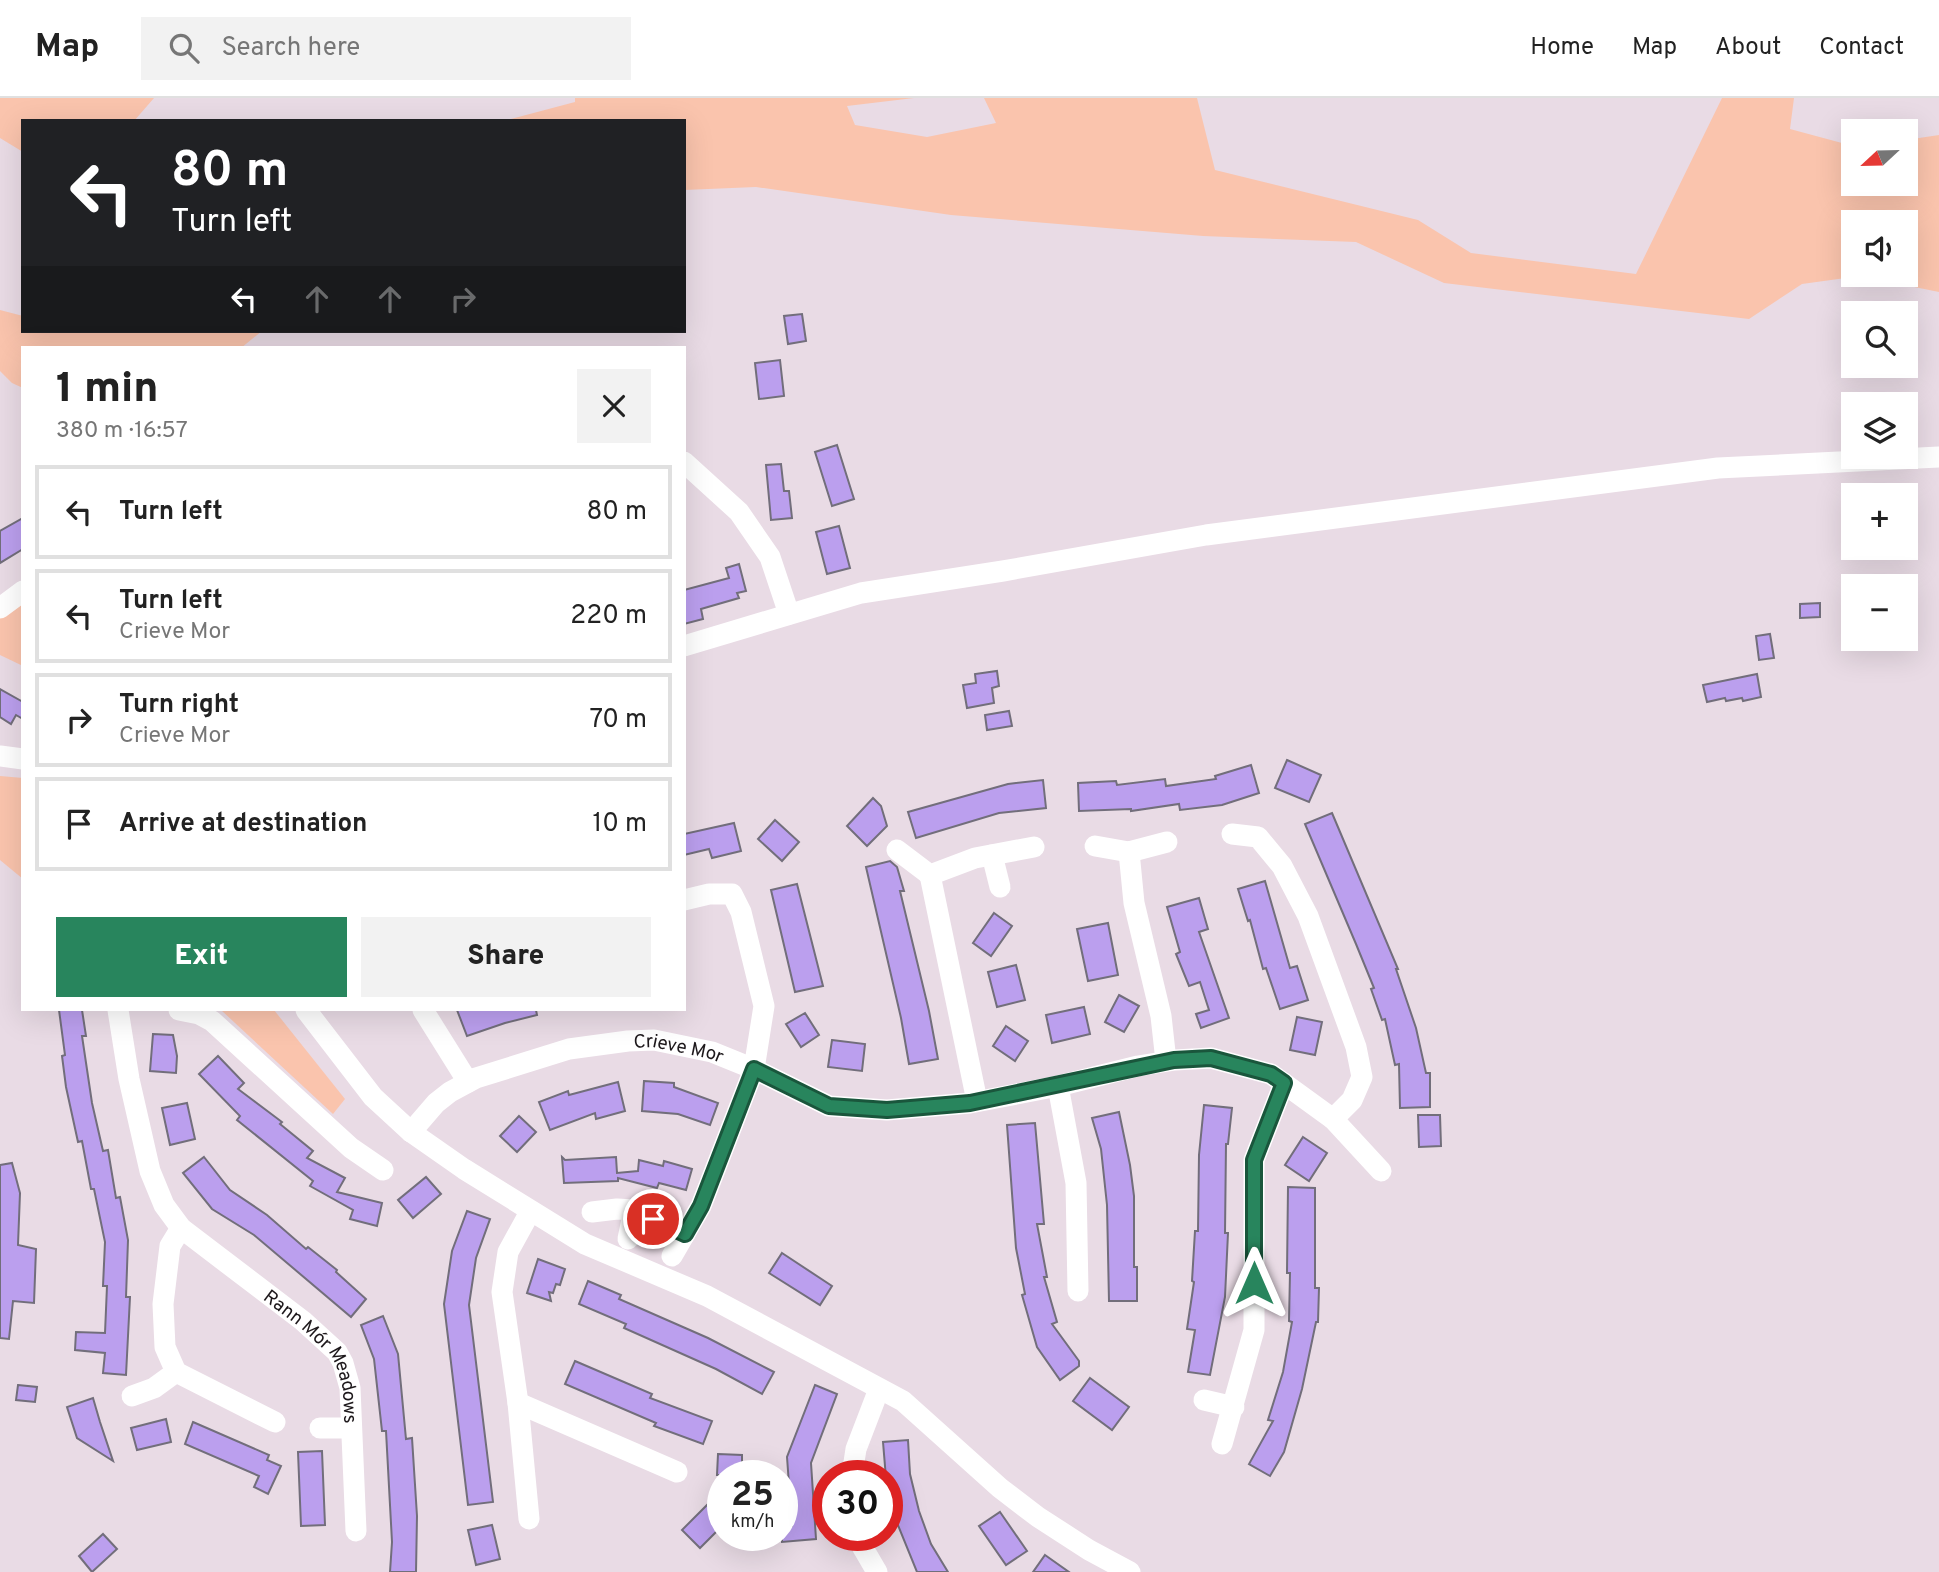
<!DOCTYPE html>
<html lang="en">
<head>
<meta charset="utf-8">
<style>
  body { margin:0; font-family:Overpass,sans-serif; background:#f2f2f2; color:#222; height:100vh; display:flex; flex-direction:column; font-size:26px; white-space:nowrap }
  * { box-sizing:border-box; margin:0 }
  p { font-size:23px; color:#767676 }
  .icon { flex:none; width:38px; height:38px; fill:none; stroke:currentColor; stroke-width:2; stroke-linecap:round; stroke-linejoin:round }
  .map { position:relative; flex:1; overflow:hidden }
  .side { position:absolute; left:21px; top:248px; width:665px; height:665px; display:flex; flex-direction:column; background:#fff; border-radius:0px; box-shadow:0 7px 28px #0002 }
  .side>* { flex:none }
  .hud { position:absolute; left:21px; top:21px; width:665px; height:214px; border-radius:0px; box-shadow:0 7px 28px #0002; background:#202124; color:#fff; overflow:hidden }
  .needle { width:46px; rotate:248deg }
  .fabs { position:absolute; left:1841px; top:21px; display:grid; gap:14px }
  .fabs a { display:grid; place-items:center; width:77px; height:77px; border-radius:0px; background:#fff; box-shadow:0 7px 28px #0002; font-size:35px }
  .speed { position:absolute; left:707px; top:1362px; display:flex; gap:14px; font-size:35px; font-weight:700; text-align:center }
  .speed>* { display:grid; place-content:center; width:91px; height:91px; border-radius:50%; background:#fff; box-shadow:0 7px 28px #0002; line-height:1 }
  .speed small { font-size:18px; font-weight:400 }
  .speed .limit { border:10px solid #d22; background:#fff; color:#111 }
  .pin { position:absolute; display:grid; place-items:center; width:60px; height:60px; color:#fff; margin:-30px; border:4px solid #fff; border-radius:50%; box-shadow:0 2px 7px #0007 }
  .me { position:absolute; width:77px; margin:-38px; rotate:0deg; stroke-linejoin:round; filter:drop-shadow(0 0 5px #0008) }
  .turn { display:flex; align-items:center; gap:24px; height:147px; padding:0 35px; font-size:32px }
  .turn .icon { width:91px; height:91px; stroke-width:2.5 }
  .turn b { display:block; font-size:49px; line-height:60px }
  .lanes { display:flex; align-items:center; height:66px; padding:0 35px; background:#0003; justify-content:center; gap:35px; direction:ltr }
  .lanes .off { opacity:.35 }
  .round { display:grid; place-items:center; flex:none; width:74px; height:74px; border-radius:0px; background:#f2f2f2 }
  .head { display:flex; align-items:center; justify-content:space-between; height:119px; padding:0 35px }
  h1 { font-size:42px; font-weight:800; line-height:52px }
  .action { display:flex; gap:14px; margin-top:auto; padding:14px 35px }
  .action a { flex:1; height:80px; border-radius:0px; background:#28855d; color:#fff; font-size:28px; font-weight:800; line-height:80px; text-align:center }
  .action a+a { background:#f2f2f2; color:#222 }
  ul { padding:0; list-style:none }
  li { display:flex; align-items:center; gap:21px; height:94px; margin:0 14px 10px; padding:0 21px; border:4px solid #e0e0e0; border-radius:0px }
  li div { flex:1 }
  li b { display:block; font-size:26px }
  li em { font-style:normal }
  header { display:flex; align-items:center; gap:42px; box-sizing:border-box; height:98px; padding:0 35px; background:#fff; border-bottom:2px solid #e0e0e0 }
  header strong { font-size:33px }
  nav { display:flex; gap:38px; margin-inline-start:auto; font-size:24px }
  .search { width:490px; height:63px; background:#f2f2f2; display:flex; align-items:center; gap:18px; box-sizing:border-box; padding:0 24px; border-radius:0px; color:#767676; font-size:26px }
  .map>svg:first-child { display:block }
</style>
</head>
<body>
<header>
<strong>Map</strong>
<div class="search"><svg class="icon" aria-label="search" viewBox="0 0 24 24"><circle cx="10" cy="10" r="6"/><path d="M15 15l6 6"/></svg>Search here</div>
<nav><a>Home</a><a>Map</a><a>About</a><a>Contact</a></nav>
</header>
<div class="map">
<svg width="1939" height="1474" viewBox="0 0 1939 1474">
  <rect width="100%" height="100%" fill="#e9dbe5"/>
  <g fill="#fac4ad" fill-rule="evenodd">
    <polygon points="0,0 154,0 134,23 23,23 23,54 0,40"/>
    <path d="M575,0H914L847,8L855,27L927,39L996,25L984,0H1197L1215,72L1418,122L1471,155L1636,176L1722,0H1794L1790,31L1853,48V86H1906V42L1939,37V194L1860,178L1802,186L1749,221L1444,185L1356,144L1203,138L951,117L756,89L684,92V23H503L575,4ZM1853,124H1906V177H1853Z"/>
    <polygon points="0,212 23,218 23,233 262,233 241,250 23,250 23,290 12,285 0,273"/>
    <polygon points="23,499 23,568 0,557 0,519"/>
    <polygon points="0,678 23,680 23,781 0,762"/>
    <polygon points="221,912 274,912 345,1001 333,1016"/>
  </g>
  <g fill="#bb9fee" stroke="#726e7b" stroke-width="2">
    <polygon points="802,216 806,243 788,246 784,218"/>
    <polygon points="780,262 784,298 759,301 755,265"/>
    <polygon points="837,347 854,401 832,408 815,354"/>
    <polygon points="781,366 784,393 789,393 792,420 771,422 766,367"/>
    <polygon points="23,420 23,451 0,465 0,433"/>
    <polygon points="839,428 850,470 827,476 816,434"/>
    <polygon points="739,466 746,493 737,495 739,500 701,511 703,521 684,526 684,492 729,480 726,470"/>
    <polygon points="1820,505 1820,519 1800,520 1800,506"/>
    <polygon points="1770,536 1774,560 1759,562 1756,538"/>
    <polygon points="997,573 999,588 992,590 994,605 967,610 963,587 976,585 975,576"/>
    <polygon points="1757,576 1761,599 1743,603 1742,600 1726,603 1725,600 1707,604 1703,587"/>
    <polygon points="0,591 23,604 23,621 16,617 11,626 0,619"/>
    <polygon points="1009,613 1012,628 987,632 985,617"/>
    <polygon points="1287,662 1321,677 1309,704 1275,690"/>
    <polygon points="1251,667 1259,695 1222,707 1180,712 1179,706 1131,713 1131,711 1079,713 1078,685 1116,683 1117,687 1165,681 1166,688 1216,681 1215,678"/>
    <polygon points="1043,682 1046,710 999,715 916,740 908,714 1008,686"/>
    <polygon points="873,700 881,708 887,728 867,748 847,728"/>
    <polygon points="1332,715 1398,871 1396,871 1416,930 1426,975 1430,975 1430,1009 1400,1010 1399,966 1395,967 1385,921 1382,922 1371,891 1374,890 1356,846 1305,726"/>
    <polygon points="775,722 799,744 782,763 758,741"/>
    <polygon points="734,725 741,753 712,760 709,751 684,757 684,736"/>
    <polygon points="890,763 897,769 904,793 900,793 929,913 938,961 909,966 901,920 866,769"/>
    <polygon points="1265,783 1290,870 1297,868 1308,902 1280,911 1266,870 1263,871 1250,822 1248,823 1238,791"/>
    <polygon points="797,786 823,888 795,894 771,792"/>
    <polygon points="1199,800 1208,831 1199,834 1229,920 1201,930 1196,916 1209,912 1200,884 1189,888 1176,856 1180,854 1167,809"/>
    <polygon points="994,815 1012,828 991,858 973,845"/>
    <polygon points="1108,825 1118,877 1088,883 1077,831"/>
    <polygon points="1016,867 1025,902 997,909 988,874"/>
    <polygon points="1119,897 1139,908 1124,934 1105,924"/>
    <polygon points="1084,909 1090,936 1052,945 1046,917"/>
    <polygon points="59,912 82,912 86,938 82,938 92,1005 103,1053 108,1052 116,1100 120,1099 128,1142 126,1199 130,1199 126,1277 103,1275 105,1255 75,1252 76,1234 105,1235 107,1188 103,1188 105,1144 94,1091 91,1091 82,1043 78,1044 66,989 62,958 65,957"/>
    <polygon points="457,912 536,912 537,917 505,925 467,938"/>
    <polygon points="805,915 819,937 801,949 786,926"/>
    <polygon points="1297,919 1322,924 1315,957 1290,952"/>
    <polygon points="1006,928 1028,943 1015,963 993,948"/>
    <polygon points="153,936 173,937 177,958 176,975 150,973"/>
    <polygon points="832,942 865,946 862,973 828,969"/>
    <polygon points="218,958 244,985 238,991 282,1024 280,1026 313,1053 307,1060 345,1080 337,1094 382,1105 377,1128 350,1121 353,1112 310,1088 313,1083 237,1022 240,1018 199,976"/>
    <polygon points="644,983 674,985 674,989 718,1005 710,1027 678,1016 642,1013"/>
    <polygon points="618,984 625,1013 596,1021 595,1015 550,1032 539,1004 568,993 569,997"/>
    <polygon points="187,1005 195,1041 170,1047 162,1010"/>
    <polygon points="1204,1007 1232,1010 1228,1046 1226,1046 1225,1135 1228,1135 1225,1199 1210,1277 1188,1274 1195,1232 1187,1231 1194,1184 1192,1183 1195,1133 1198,1133 1199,1057"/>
    <polygon points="1119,1014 1130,1067 1134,1098 1134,1169 1137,1169 1137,1203 1109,1203 1107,1107 1101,1051 1092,1020"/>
    <polygon points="1418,1017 1440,1017 1441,1048 1419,1049"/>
    <polygon points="519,1018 536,1034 517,1054 500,1038"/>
    <polygon points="1035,1025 1044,1126 1037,1126 1047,1179 1044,1179 1057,1224 1052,1226 1079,1263 1079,1268 1060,1282 1037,1249 1022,1197 1025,1196 1016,1150 1007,1027"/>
    <polygon points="1303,1039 1327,1055 1309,1083 1285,1067"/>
    <polygon points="204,1059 230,1092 267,1117 306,1151 308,1149 337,1172 336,1174 366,1201 351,1219 254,1137 212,1111 183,1075"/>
    <polygon points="562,1059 565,1062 616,1059 617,1075 638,1073 639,1062 663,1068 664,1063 692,1071 686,1092 659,1085 657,1090 618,1080 618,1083 564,1085"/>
    <polygon points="12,1065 20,1095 18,1147 36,1151 34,1205 13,1203 9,1241 0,1240 0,1067"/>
    <polygon points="426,1079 441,1096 413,1120 398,1102"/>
    <polygon points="1288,1089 1315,1090 1315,1190 1319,1190 1318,1224 1316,1224 1302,1291 1284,1354 1270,1378 1249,1366 1273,1323 1268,1322 1283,1274 1292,1224 1289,1223 1290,1175 1287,1175"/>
    <polygon points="467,1113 490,1121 476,1160 469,1207 493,1404 468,1407 444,1206 452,1153"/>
    <polygon points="782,1155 832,1188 820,1207 769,1175"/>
    <polygon points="538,1161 565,1171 560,1187 556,1186 553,1195 549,1194 551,1203 527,1195"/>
    <polygon points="588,1183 621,1197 619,1201 708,1240 774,1274 762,1296 716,1271 624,1230 626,1226 579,1206"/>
    <polygon points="383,1218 398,1256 406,1341 412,1340 417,1418 416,1474 390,1474 392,1444 386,1333 382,1333 374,1261 361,1227"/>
    <polygon points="575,1263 652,1296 650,1300 712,1323 703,1346 654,1328 656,1325 565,1286"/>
    <polygon points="1090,1280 1129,1309 1112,1332 1073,1303"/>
    <polygon points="18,1287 37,1289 35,1304 16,1302"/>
    <polygon points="815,1287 837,1296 811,1365 816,1441 782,1444 782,1429 792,1428 787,1359"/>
    <polygon points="93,1300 100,1324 113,1363 77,1340 67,1309"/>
    <polygon points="166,1321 171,1344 137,1352 131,1330"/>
    <polygon points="193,1324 269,1357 267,1362 281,1368 268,1396 254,1389 259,1378 185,1346"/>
    <polygon points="908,1342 910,1376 919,1413 931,1446 948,1474 917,1474 891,1410 887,1392 883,1344"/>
    <polygon points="322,1353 325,1427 301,1428 298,1354"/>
    <polygon points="718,1356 742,1357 742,1377 717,1377"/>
    <polygon points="707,1407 723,1423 723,1427 700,1450 682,1432"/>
    <polygon points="1000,1414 1027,1453 1006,1467 979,1428"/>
    <polygon points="492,1427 500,1461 476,1467 468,1432"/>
    <polygon points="103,1436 117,1451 92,1474 79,1458"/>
    <polygon points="1045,1457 1069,1474 1033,1474"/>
  </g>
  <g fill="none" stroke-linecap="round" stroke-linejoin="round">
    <g stroke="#fff" stroke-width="21">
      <polyline points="684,364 739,414 770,459 789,516"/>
      <polyline points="0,510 23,493"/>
      <polyline points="684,548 861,495 1003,473 1206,437 1718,370 1939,359"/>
      <polyline points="0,658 23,661"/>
      <polyline points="1232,736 1258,739 1282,768 1308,818 1356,949 1362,979 1352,1002 1333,1021"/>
      <polyline points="1095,748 1129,754 1167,744"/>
      <polyline points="897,752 930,777 975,760 1034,749"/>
      <polyline points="1129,754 1134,805 1161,918 1166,963"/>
      <polyline points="992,757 1000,789"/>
      <polyline points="930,777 977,1003"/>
      <path id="s1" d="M118,912L129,981L150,1073L164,1107L181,1130L303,1223L337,1254L343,1265L350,1290L356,1433"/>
      <polyline points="179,912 199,916 212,923 351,1050 383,1072"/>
      <polyline points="306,912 373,999 411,1034 464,1071 585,1146 707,1198 903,1303 1000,1390 1038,1419 1089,1452 1130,1474"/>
      <polyline points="423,912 468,984"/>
      <polyline points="1058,988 1076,1085 1078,1193"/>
      <path id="s2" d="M411,1034L436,1005L450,994L476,980L569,951L628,943L654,942L712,954L754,971L829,1008L887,1012L970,1005L1058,988L1138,968L1175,962L1211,960L1271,976L1333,1021L1381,1073"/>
      <polyline points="592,1114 617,1111 634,1112 685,1136"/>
      <polyline points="181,1130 170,1148 163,1206 165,1249 176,1274 275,1324"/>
      <polyline points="628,1141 634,1112"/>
      <polyline points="672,1158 701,1108 754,971 764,908 741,814 732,796 709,796 684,802"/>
      <polyline points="132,1298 154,1290 176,1274"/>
      <polyline points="1204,1302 1234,1309"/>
      <polyline points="518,1305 677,1374"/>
      <polyline points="320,1330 351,1330"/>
      <polyline points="1222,1346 1254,1232 1254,1062 1284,985"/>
      <polyline points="852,1377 856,1351 879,1291"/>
      <polyline points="529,1421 518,1305 502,1194 508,1154 530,1114"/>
      <polyline points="859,1437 863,1450 877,1474"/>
    </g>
  </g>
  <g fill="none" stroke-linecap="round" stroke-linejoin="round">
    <defs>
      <polyline id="route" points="653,1121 685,1136 701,1108 754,971 829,1008 887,1012 970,1005 1174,962 1211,960 1271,976 1284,985 1254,1062 1254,1185"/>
    </defs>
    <use href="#route" stroke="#1a563c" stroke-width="18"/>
    <use href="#route" stroke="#28855d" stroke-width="12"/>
  </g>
  <g text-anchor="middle" stroke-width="7" stroke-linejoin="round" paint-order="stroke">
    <g font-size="19" fill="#1d181b" stroke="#fff">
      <text dy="7" stroke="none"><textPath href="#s2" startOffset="294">Crieve Mor</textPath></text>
      <text dy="7" stroke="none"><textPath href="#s1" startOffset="420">Rann Mór Meadows</textPath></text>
    </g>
  </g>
</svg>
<div class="fabs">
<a><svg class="needle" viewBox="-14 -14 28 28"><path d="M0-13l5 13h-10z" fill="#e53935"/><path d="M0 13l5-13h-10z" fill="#767676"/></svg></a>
<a><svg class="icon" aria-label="sound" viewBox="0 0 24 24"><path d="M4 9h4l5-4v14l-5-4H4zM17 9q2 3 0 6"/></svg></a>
<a><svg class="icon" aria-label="search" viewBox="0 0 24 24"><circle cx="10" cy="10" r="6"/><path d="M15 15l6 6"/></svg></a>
<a><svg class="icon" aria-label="layers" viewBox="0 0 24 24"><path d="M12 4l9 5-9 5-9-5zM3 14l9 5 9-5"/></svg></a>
<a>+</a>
<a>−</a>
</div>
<div class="speed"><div>25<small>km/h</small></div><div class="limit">30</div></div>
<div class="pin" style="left:653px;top:1121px;background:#d93025"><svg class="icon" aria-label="arrive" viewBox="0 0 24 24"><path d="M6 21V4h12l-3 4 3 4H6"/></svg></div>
<svg class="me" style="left:1254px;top:1185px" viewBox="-20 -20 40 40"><path d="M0-17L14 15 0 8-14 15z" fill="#28855d" stroke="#fff" stroke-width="4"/></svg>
<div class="hud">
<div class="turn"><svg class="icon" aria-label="left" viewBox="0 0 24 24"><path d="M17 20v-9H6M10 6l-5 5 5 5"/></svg><div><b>80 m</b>Turn left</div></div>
<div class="lanes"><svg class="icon" aria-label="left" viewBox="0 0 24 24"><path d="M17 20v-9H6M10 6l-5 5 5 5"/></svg><svg class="icon off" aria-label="ahead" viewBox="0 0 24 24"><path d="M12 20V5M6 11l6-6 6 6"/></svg><svg class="icon off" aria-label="ahead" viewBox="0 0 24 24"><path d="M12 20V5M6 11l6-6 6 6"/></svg><svg class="icon off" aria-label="right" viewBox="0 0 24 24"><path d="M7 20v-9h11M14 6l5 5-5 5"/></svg></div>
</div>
<section class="side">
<div class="head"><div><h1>1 min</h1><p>380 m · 16:57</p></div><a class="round"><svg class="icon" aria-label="close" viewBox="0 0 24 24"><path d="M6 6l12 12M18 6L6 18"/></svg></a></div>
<ul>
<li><svg class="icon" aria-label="left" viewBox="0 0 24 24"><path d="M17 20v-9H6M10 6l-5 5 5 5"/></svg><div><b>Turn left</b></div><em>80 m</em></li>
<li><svg class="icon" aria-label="left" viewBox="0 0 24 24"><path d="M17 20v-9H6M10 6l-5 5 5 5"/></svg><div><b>Turn left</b><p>Crieve Mor</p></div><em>220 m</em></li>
<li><svg class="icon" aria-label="right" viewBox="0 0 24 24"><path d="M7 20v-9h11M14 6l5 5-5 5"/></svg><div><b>Turn right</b><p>Crieve Mor</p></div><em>70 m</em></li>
<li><svg class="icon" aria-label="arrive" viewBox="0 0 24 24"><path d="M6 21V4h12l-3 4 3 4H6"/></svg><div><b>Arrive at destination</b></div><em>10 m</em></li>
</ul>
<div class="action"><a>Exit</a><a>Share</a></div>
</section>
</div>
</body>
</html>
